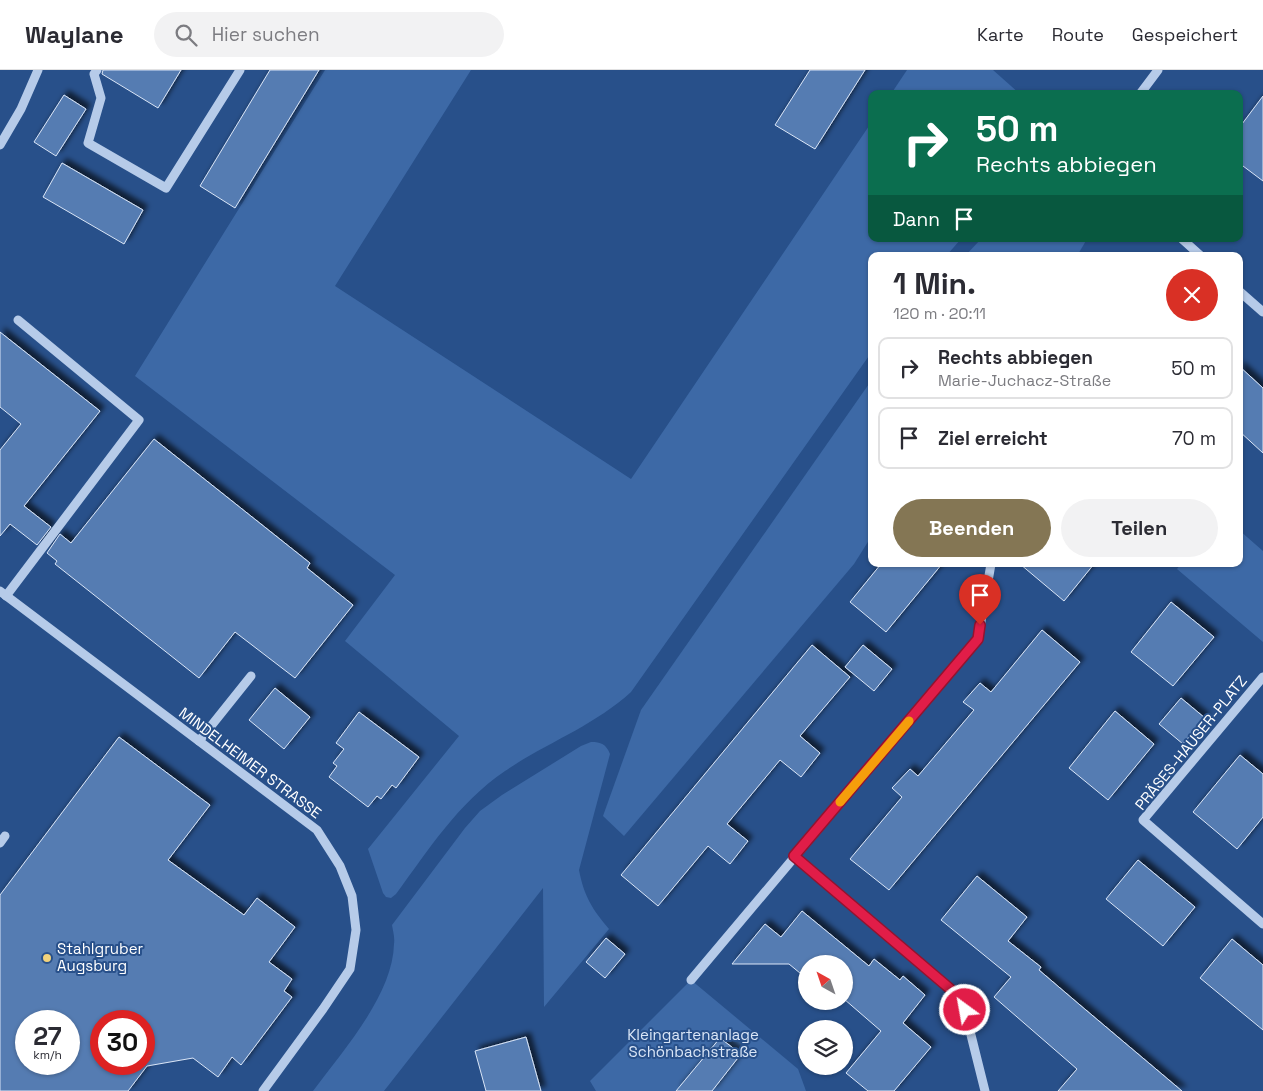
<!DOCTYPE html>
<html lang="de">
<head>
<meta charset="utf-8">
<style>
  body { margin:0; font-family:"Space Grotesk",sans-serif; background:#f2f2f3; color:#2b2b33; height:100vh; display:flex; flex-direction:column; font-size:19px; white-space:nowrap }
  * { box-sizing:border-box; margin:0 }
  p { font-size:16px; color:#7c7c81 }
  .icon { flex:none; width:28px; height:28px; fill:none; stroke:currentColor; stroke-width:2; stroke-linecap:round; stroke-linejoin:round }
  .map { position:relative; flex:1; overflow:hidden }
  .drawer { position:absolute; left:868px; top:182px; width:375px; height:315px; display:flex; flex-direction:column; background:#fff; border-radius:10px; box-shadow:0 1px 4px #0004 }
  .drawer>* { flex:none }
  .banner { position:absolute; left:868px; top:20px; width:375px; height:152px; border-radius:10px; box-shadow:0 1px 4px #0004; background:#0b6e4f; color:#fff; overflow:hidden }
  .needle { width:32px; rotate:320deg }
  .tools { position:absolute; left:798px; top:885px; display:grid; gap:10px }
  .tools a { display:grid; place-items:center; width:55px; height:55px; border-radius:50%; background:#fff; box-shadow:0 1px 4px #0004; font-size:25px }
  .speed { position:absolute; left:15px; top:940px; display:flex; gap:10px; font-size:25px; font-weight:700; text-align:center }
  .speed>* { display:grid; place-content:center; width:65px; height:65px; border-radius:50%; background:#fff; box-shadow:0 1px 4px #0004; line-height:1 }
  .speed small { font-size:12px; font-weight:400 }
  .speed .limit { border:8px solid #d22; background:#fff; color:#111 }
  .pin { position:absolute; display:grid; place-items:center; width:42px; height:42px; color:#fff; margin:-51px -21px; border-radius:50% 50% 50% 0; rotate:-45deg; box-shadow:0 0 5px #0007 }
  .pin .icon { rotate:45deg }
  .me { position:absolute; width:55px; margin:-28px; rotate:328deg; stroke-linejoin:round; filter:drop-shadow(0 0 4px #0008) }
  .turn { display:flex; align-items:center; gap:18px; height:105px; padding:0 25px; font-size:22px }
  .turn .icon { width:65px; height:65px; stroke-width:2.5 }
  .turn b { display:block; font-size:35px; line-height:42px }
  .then { display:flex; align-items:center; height:48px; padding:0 25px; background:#0003; gap:10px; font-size:19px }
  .round { display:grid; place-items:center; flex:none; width:52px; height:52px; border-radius:26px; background:#f2f2f3 }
  .overview { display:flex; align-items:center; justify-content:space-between; height:85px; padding:0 25px }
  h1 { font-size:30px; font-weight:700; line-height:38px }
  .action { display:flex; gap:10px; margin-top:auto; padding:10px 25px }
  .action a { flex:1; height:58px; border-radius:30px; background:#847654; color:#fff; font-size:20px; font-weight:700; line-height:58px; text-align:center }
  .action a+a { background:#f2f2f3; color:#2b2b33 }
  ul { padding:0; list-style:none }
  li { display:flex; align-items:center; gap:15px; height:62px; margin:0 10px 8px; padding:0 15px; border:2px solid #e1e1e2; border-radius:10px }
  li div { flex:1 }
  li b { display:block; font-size:19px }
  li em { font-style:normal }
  header { display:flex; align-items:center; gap:30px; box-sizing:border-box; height:70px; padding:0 25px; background:#fff; border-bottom:1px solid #e1e1e2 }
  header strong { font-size:24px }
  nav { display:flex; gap:28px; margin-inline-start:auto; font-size:18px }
  .search { width:350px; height:45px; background:#f2f2f3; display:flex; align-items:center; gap:12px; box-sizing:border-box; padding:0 18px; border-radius:28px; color:#7c7c81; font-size:19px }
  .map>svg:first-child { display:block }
</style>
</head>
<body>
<header>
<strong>Waylane</strong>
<div class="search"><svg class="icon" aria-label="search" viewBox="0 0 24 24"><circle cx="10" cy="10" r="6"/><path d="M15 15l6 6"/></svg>Hier suchen</div>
<nav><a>Karte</a><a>Route</a><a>Gespeichert</a></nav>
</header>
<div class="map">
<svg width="1263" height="1021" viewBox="0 0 1263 1021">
  <defs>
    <filter id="shadow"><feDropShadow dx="4.5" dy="-4.5" stdDeviation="2.5" flood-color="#0009"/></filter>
  </defs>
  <rect width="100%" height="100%" fill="#28508a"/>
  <g fill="#3d69a6">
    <path d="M325,0H471L335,216L631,409L871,53V169H961L946,186H871V283L631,622C594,656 546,673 505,701C457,734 430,778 396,824L391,828L386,827L383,823L368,779L459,666L345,571L395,505L135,306Z"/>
    <polygon points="907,0 993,0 1020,24 891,24"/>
    <polygon points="981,169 1087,169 1077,186 965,186"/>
    <polygon points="871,311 871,467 854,494 624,766 603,746 641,640"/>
    <polygon points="1239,460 1263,481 1263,572 1177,499 1181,494 1239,494"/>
    <path d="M591,672C601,672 606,674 610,684L579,800C584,826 592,839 609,859L544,937L543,818L384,1021H313C342,982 393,925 394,874C395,868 393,861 392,855L465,758L480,741L502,725L581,676Z"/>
    <polygon points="691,910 798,999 806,1021 596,1021 590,1011"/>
  </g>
  <g fill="#557bb2" stroke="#dae6f7" fill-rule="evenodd" filter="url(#shadow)">
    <polygon points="103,0 181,0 158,38 102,4"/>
    <polygon points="270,0 319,0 235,138 200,116"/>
    <polygon points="810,0 865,0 815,79 775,55"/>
    <polygon points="64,25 86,39 56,86 34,72"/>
    <polygon points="1263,26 1263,111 1239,93 1239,58"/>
    <polygon points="62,93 143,140 124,174 43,127"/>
    <polygon points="0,262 100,341 24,436 51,457 37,475 10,454 0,466 0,380 21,354 0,337"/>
    <polygon points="1239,296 1263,318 1263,383 1239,361"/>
    <polygon points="154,369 310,493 307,498 353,535 295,608 235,562 199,608 55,494 57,491 47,483 60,464 71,473"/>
    <polygon points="881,494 942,494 886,562 850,532"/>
    <polygon points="1020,494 1094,494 1064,531"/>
    <polygon points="1171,532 1214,567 1173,616 1131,582"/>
    <polygon points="1042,560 1080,592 889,820 850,789 902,727 892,718 910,699 918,706 974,640 963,632 980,613 991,622"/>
    <polygon points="812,575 850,607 800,666 820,683 801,707 780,690 727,754 748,771 730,794 708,776 658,836 621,805"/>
    <polygon points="863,575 892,599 874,621 845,597"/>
    <polygon points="275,618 310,647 284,679 249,650"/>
    <polygon points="1181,628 1205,648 1183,674 1159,654"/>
    <polygon points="1115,641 1154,674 1108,730 1069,698"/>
    <polygon points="359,642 419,687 396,718 392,715 381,729 377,726 368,737 329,707 337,696 333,693 344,679 336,673"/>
    <path d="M119,667L210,735L168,790L244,845L257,828L295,857L269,892L292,909L284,921L292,927L241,995L232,987L218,1007L193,988L147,996L128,1021H0V825ZM26,951H69V994H26ZM101,951H144V994H101Z"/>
    <polygon points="1240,685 1263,704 1263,747 1237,779 1193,742"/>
    <polygon points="1138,790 1195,837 1163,876 1106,829"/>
    <polygon points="977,806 1027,847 1008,871 1041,897 1039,900 1080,935 1182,1021 1058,1021 1077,999 994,927 1011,907 941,850"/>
    <polygon points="802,841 869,896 874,889 900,910 903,906 925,925 903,953 931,977 894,1021 868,1021 846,1003 881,961 844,929 844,894 806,894 806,908 789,894 732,894 765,854 781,867"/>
    <polygon points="606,868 625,884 605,908 586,892"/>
    <polygon points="1232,869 1263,895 1263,960 1200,908"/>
    <polygon points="526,967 541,1021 486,1021 475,981"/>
    <polygon points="720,968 741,984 712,1021 676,1021"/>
  </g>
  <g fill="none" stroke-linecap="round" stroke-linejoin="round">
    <g stroke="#b6cbe9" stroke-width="9">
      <polyline points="97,0 94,4 101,28 88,73 166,118 240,0"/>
      <polyline points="1140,24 1158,0"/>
      <polyline points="0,75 21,39 38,0"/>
      <polyline points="1182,169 1201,186"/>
      <polyline points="1239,221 1263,242"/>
      <polyline points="0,521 317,760 340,796 352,826 356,860 350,899 323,939 263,1021"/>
      <polyline points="6,526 139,350 18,250"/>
      <polyline points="1263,607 1143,750 1263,854"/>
      <polyline points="199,671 251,606"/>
      <polyline points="0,773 5,766"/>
      <polyline points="794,786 962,929 985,1021"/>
      <polyline points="691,910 978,569 991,494"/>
    </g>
  </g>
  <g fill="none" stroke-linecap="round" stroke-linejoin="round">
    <defs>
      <polyline id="route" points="965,940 962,929 794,786 978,569 980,555"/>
    </defs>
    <use href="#route" stroke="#92132f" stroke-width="12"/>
    <use href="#route" stroke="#e11d48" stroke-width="9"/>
    <polyline stroke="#f59e0b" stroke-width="9" points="840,732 909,651"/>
  </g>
  <circle fill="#f1d27c" stroke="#28508a" stroke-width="2" cx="47" cy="888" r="5"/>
  <g text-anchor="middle" stroke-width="4" stroke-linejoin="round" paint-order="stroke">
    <g font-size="15" fill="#fff" stroke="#28508a">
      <text transform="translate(1191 673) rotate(-51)" y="5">PRÄSES-HAUSER-PLATZ</text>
      <text transform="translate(250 693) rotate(37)" y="5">MINDELHEIMER STRASSE</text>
    </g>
    <g font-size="15" fill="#fff" stroke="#28508a" text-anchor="start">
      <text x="57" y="884">Stahlgruber<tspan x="57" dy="17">Augsburg</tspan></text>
    </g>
    <g font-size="15" fill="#dae6f7" stroke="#28508a">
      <text x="693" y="970">Kleingartenanlage<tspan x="693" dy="17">Schönbachstraße</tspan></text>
    </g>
  </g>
</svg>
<div class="tools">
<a><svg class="needle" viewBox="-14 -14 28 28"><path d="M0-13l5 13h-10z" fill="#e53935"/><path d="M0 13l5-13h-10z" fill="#7c7c81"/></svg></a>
<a><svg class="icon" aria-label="layers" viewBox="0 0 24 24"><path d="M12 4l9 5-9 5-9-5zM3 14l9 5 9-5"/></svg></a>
</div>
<div class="speed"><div>27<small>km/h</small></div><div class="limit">30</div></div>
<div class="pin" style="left:980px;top:555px;background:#d93025"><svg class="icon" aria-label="arrive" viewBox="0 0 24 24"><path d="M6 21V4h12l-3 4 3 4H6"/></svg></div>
<svg class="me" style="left:965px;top:940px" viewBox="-20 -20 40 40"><circle r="17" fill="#e11d48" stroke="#fff" stroke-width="3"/><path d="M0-11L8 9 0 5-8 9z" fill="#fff"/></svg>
<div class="banner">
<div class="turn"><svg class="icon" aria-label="right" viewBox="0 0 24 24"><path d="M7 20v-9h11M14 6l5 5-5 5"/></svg><div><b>50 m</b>Rechts abbiegen</div></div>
<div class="then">Dann<svg class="icon" aria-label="arrive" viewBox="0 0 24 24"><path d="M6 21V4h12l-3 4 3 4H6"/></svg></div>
</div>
<section class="drawer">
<div class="overview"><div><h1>1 Min.</h1><p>120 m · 20:11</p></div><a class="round" style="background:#d93025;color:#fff"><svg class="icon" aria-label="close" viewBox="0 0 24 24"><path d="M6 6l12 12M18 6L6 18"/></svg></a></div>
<ul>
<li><svg class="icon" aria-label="right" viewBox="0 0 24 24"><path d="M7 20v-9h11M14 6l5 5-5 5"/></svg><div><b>Rechts abbiegen</b><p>Marie-Juchacz-Straße</p></div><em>50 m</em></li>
<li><svg class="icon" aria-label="arrive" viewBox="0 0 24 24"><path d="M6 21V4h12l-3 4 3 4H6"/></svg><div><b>Ziel erreicht</b></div><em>70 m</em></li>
</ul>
<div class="action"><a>Beenden</a><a>Teilen</a></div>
</section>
</div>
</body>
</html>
